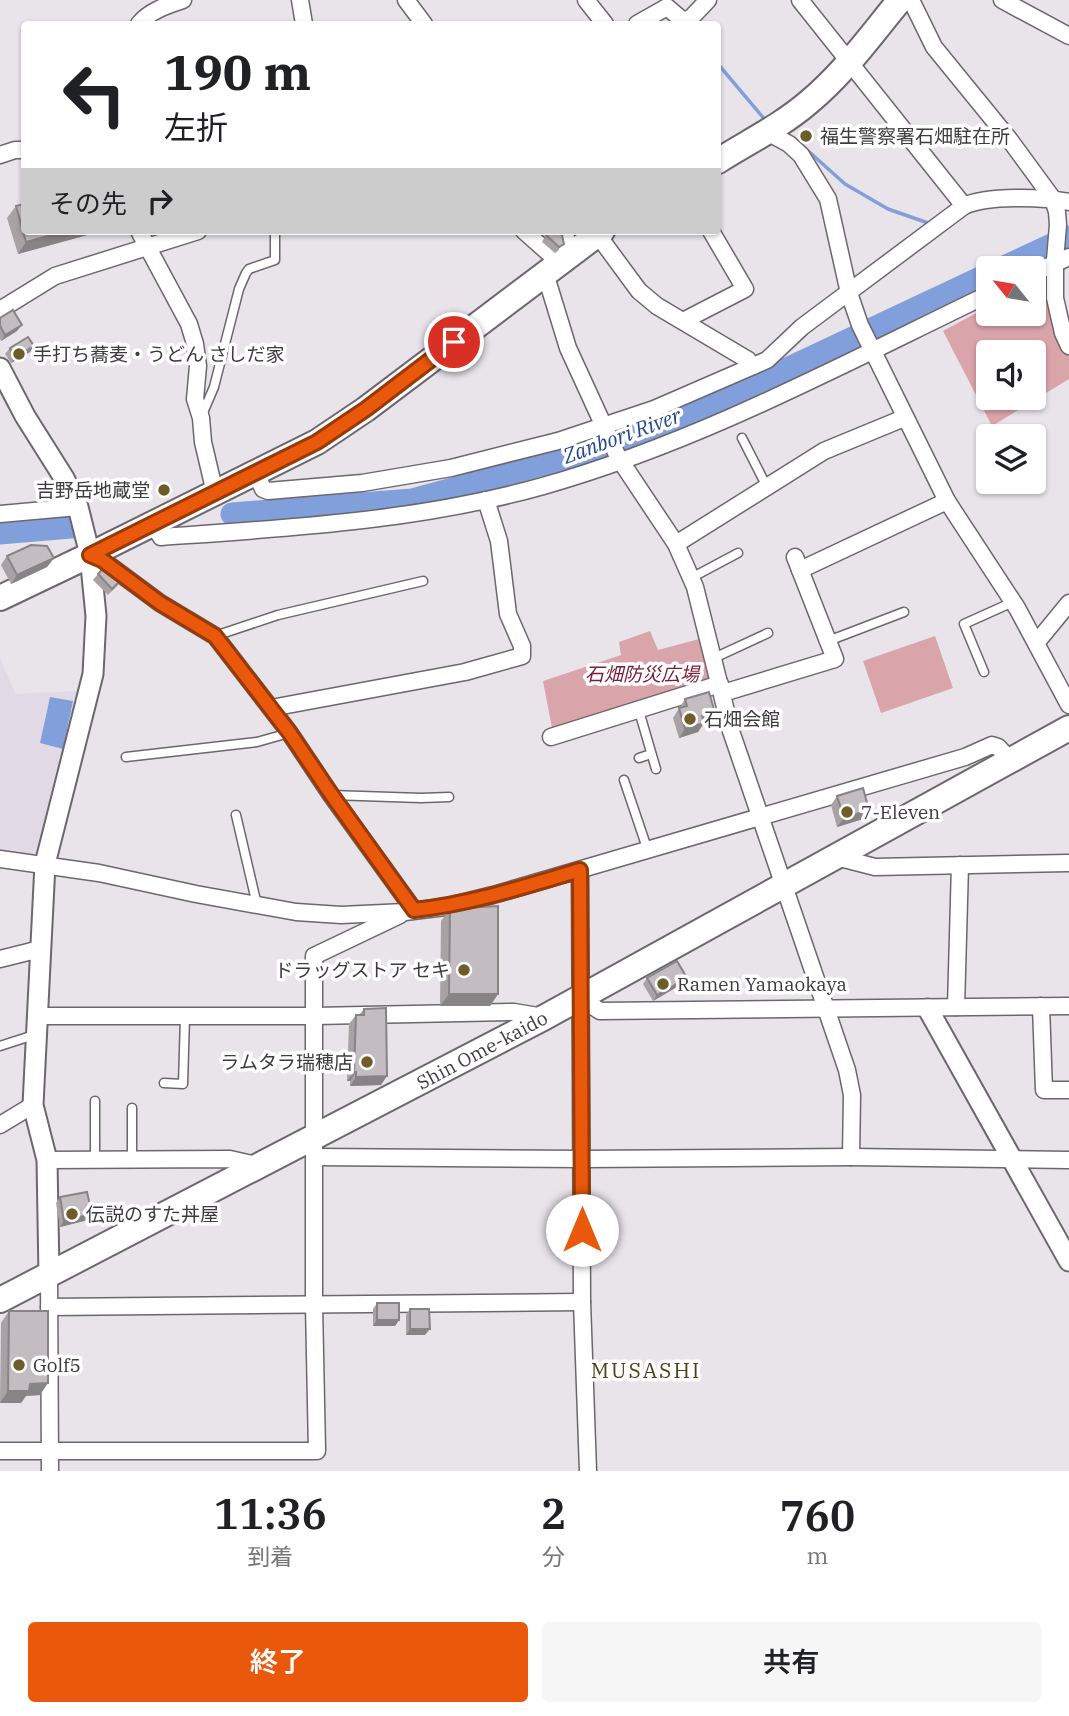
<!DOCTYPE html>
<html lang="ja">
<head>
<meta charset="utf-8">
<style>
  body { margin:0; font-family:"IBM Plex Serif","Noto Sans JP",serif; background:#f6f6f6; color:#202124; height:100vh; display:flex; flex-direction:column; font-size:26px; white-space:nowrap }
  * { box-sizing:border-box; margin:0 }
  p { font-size:23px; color:#757577 }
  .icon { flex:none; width:38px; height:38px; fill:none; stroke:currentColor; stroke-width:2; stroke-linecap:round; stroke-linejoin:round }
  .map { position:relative; height:1471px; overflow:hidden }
  .panel { display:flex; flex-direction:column; background:#fff; flex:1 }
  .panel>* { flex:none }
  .banner { position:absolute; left:21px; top:21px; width:700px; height:214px; border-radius:7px; box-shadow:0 2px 5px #0004; background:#fff; color:#202124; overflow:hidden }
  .needle { width:46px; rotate:300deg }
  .fabs { position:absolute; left:976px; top:256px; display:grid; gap:14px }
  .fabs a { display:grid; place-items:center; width:70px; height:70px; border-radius:7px; background:#fff; box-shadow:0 2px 5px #0004; font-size:35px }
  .pin { position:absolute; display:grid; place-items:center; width:60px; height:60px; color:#fff; margin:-30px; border:4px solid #fff; border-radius:50%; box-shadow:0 2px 7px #0007 }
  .me { position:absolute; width:77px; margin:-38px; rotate:0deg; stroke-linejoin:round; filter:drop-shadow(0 0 5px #0008) }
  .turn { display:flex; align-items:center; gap:24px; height:147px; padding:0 28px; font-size:32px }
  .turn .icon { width:91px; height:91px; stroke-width:2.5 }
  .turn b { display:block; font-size:49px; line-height:60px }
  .then { display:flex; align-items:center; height:66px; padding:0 28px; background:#0003; gap:14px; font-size:26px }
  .eta { display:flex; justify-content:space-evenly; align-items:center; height:119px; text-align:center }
  .eta b { font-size:42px; font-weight:600; line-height:49px }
  .action { display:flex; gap:14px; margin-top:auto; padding:14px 28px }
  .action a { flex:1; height:80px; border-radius:7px; background:#ea580c; color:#fff; font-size:28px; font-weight:600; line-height:80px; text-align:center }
  .action a+a { background:#f6f6f6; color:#202124 }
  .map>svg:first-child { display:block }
</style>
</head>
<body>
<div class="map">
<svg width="1069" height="1471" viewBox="0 0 1069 1471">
  <rect width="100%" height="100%" fill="#e8e4ea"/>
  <polygon fill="#e2d9e6" points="0,659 16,694 80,691 39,856 0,851"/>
  <g fill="#daa4ab" fill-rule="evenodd">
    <path d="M1048,273L1059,336L1069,357V379L992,426L943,331L989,306V313H1034V281ZM989,352H1034V397H989Z"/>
    <polygon points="650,631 658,650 699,639 710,656 716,682 553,733 543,681 621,655 619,642"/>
    <polygon points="935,636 953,688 881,713 863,661"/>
  </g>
  <polygon fill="#81a0db" points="50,697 73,701 63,749 40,743"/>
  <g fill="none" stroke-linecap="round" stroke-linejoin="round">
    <g stroke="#81a0db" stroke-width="3.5">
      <polyline points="718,64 766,121"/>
      <polyline points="796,140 845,184 888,209 931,224"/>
    </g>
    <g stroke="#81a0db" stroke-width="23">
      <polyline points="1002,268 1069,237"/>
      <polyline points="232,514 412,500 588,452 664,425 721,400 989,274"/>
      <polyline points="0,533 71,527"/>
    </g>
    <defs>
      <g id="service">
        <polyline points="202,415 214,387 239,289 246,273 249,269 275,260 275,231"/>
        <polyline points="742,438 767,487"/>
        <polyline points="691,578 738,553"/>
        <polyline points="215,636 278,615 423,581"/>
        <polyline points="828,641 904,612"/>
        <polyline points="714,658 768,633"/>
        <polyline points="984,672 964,624 1013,602"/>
        <polyline points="639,711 656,769"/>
        <polyline points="126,757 257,742 289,733"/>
        <polyline points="639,758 651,754"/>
        <polyline points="624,780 647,848"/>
        <polyline points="331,795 421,798 449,797"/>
        <polyline points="236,815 257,905"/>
        <polyline points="0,1046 34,1035"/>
        <polyline points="164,1083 183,1084 185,1017"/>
        <polyline points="95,1101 95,1159"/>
        <polyline points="132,1159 132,1108"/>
      </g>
      <g id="minor">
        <polyline points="300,0 304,24"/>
        <polyline points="406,0 424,24"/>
        <polyline points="586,0 605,24"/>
        <polyline points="800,0 964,206"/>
        <polyline points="911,0 934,47 1009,139 1053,199 1057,212 1058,225 1055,260 1055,298 1063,333 1069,346"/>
        <polyline points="1002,0 1069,36"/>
        <path d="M139,24C149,11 168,5 183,0"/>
        <polyline points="637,24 667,7 681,19 689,20 708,0"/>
        <polyline points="767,132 789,144 801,155 828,199 849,293 860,325 947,501 1017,608 1069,705"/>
        <polyline points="0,155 15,150 24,150"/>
        <polyline points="139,231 189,324 195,344 198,366 195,399 201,418 203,442 215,493"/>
        <polyline points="524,231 559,262"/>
        <polyline points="564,231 571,254"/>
        <polyline points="597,234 639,291 657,306 748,360 753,366"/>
        <polyline points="545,273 568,348 618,457 676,544 695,587 731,731 847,1070 852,1095 851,1157"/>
        <polyline points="1034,273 1069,257"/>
        <polyline points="0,310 55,276 198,231"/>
        <polyline points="683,321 745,289 711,231"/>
        <path d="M256,473L263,489L268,491L362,483L451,468L558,441L654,409L767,360L802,327L964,206C987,195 1043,197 1069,202"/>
        <polyline points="0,514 78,507"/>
        <path d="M153,524L161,537C289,528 419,521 543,486C699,442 843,364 989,294"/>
        <polyline points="676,544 824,451 904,418"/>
        <polyline points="90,555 102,560 160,603 215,636 289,732 331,795 414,910"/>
        <polyline points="800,570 947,501"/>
        <polyline points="1037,642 1069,603"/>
        <polyline points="723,693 835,659 795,557"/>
        <polyline points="271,708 465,672 522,656 522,646 508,614 499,541 486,500"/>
        <polyline points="551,737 720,684"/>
        <polyline points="836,857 875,867 1069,863"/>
        <polyline points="0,859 99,873 196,894 296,912 341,915 405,912 445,907 493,895 965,757 992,745 998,747 1011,761"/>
        <polyline points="580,870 582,1302 588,1471"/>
        <polyline points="0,959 40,949"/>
        <polyline points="580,998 600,1011 1069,1006"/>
        <polyline points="1041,1006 1044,1090 1069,1090"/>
        <polyline points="956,1007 960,865"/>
        <polyline points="36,1016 315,1016 514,1012 544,1017"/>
        <polyline points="0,1125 33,1105"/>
        <polyline points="315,1157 582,1159 851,1157 1069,1160"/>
        <polyline points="47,1160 230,1159 261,1166"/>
        <polyline points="49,1275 50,1471"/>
        <polyline points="49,1307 582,1302"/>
        <polyline points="0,1451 317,1451 314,1305 314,956 400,915"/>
      </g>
      <g id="tertiary">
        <polyline points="0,368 25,416 64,478 78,507 90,555 96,616 93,674 45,864 33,1105 47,1160 49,1275"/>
        <polyline points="928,1009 1069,1261"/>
      </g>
      <g id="primary">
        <path d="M718,161C748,142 781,126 809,102C844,73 871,35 900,0"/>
        <polyline points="0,598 90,555 317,442 366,409 602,231"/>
        <polyline points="0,1300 545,1017 1069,728"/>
      </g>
    </defs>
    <use href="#service" stroke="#6b676d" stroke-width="11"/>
    <use href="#minor" stroke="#6b676d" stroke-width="19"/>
    <use href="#tertiary" stroke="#6b676d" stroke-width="23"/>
    <use href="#primary" stroke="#6b676d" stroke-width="28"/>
    <use href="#service" stroke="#fff" stroke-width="8"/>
    <use href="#minor" stroke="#fff" stroke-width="16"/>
    <use href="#tertiary" stroke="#fff" stroke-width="19"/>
    <use href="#primary" stroke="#fff" stroke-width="24"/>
  </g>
  <g fill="#a8a2a5">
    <polygon points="16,206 102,231 18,254 7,218"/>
    <polygon points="553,231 559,250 555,253 542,242 546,235"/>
    <polygon points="0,318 17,331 1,341 0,339"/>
    <polygon points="10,348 30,352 11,363 5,354"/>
    <polygon points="7,556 54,558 47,567 11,584 1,565"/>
    <polygon points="98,574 122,579 118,585 108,595 93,580"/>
    <polygon points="685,699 708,722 704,723 698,732 679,738 673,718"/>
    <polygon points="837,796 869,810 863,819 837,827 831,805"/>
    <polygon points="450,909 498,994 490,1006 440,1006 441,921"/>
    <polygon points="647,978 682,984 653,1001 643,984"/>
    <polygon points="364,1009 381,1085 350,1086 350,1081 347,1081 349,1024 356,1015 359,1015"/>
    <polygon points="60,1197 92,1214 88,1220 60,1227 56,1203"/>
    <polygon points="377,1303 399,1320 395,1326 373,1326 373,1309"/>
    <polygon points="410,1309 425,1335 406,1335 406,1315"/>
    <polygon points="9,1311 40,1395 26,1396 21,1403 0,1403 1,1323"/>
  </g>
  <g fill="#888486">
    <polygon points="66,231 102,231 18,254 26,242"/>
    <polygon points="22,325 17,331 1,341 5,335"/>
    <polygon points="34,346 30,352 11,363 15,357"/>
    <polygon points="54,558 47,567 11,584 17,575"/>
    <polygon points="715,713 708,722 704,723 698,732 679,738 685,729 702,716"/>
    <polygon points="869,810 863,819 837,827 844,818"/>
    <polygon points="687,978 682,984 653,1001 657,995"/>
    <polygon points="449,994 498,994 490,1006 440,1006"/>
    <polygon points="354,1072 356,1072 350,1081 347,1081"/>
    <polygon points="387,1076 381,1085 350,1086 356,1077"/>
    <polygon points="92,1214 88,1220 60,1227 64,1221"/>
    <polygon points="377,1320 399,1320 395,1326 373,1326"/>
    <polygon points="410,1329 430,1329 425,1335 406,1335"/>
    <polygon points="48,1383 40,1395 26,1396 21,1403 0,1403 8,1391 30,1384"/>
  </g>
  <g fill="#c3bcc0" stroke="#888486" stroke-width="2">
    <polygon points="24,204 24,231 66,231 26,242 16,206"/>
    <polygon points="553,231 561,231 564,244 559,247 546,235"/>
    <polygon points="13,310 22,325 5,335 0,326 0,318"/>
    <polygon points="28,337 34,346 15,357 10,348"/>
    <polygon points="31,545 47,546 54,558 17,575 7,556"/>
    <polygon points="106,565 122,579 112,589 98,574"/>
    <polygon points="709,692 715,713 702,716 704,723 685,729 679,708 687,706 685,699"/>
    <polygon points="863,788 869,810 844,818 837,796"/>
    <polygon points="498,906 498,994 449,994 450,909"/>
    <polygon points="677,961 687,978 657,995 647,978"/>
    <polygon points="386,1008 387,1076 356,1077 356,1072 354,1072 356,1015 364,1015 364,1009"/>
    <polygon points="87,1192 92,1214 64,1221 60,1197"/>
    <rect x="377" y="1303" width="22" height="17"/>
    <polygon points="410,1309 429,1309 430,1329 410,1329"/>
    <polygon points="9,1311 48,1311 48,1383 30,1384 29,1391 8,1391"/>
  </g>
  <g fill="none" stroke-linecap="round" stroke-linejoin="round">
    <defs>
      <path id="route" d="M454,342L366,409L317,442L90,555L102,560L160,603L215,636L289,732L331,794L414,910C471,904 526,886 580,870L582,1230"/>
    </defs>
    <use href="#route" stroke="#983908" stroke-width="18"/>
    <use href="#route" stroke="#ea580c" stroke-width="12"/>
  </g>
  <g fill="#6e5c2a" stroke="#fff" stroke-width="2.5">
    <circle cx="806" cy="136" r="7"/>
    <circle cx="19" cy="354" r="7"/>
    <circle cx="164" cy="490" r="7"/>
    <circle cx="690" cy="719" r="7"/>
    <circle cx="847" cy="812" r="7"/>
    <circle cx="464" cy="970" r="7"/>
    <circle cx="663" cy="984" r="7"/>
    <circle cx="367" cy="1062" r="7"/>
    <circle cx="72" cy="1214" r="7"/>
    <circle cx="19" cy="1365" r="7"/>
  </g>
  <g text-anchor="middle" stroke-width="7" stroke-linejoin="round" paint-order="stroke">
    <g font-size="19" fill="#3d3b3d" stroke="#fff" text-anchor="start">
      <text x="820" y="143">福生警察署石畑駐在所</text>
      <text x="33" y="361">手打ち蕎麦・うどん さしだ家</text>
      <text x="150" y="497" text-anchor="end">吉野岳地蔵堂</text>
      <text x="704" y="726">石畑会館</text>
      <text x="861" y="819">7-Eleven</text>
      <text x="450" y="977" text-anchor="end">ドラッグストア セキ</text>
      <text x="677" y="991">Ramen Yamaokaya</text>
      <text x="353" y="1069" text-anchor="end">ラムタラ瑞穂店</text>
      <text x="86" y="1221">伝説のすた丼屋</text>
      <text x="33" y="1372">Golf5</text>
    </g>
    <g font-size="19" font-style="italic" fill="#792037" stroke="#fff">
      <text x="642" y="681">石畑防災広場</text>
    </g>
    <g font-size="19" fill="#3d3b3d" stroke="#fff">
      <text transform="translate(482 1050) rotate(-28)" y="7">Shin Ome-kaido</text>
    </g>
    <g font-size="21" font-style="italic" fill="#23468c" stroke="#fff">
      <text transform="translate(622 436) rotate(-20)" y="7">Zanbori River</text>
    </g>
    <g font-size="21" letter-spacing="2" fill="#4e4018" stroke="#fff">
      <text x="646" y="1378">MUSASHI</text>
    </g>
  </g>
</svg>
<div class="fabs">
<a><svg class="needle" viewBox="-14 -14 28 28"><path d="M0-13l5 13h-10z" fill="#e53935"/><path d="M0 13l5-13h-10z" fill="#757577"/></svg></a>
<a><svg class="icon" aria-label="sound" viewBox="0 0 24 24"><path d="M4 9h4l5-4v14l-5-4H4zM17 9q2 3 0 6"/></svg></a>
<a><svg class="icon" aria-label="layers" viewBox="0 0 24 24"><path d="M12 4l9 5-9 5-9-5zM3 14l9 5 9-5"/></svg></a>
</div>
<div class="pin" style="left:454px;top:342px;background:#d93025"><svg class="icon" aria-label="arrive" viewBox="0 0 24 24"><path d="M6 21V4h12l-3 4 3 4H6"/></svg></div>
<svg class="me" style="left:582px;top:1230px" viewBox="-20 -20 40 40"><circle r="19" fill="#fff"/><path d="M0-13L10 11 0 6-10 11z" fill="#ea580c"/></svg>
<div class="banner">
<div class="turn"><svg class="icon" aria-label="left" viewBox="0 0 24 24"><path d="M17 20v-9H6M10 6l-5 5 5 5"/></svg><div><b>190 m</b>左折</div></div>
<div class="then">その先<svg class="icon" aria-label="right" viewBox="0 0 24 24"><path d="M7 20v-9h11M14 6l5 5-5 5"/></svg></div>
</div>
</div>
<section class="panel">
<div class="eta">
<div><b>11:36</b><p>到着</p></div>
<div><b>2</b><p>分</p></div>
<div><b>760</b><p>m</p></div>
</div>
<div class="action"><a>終了</a><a>共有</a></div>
</section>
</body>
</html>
